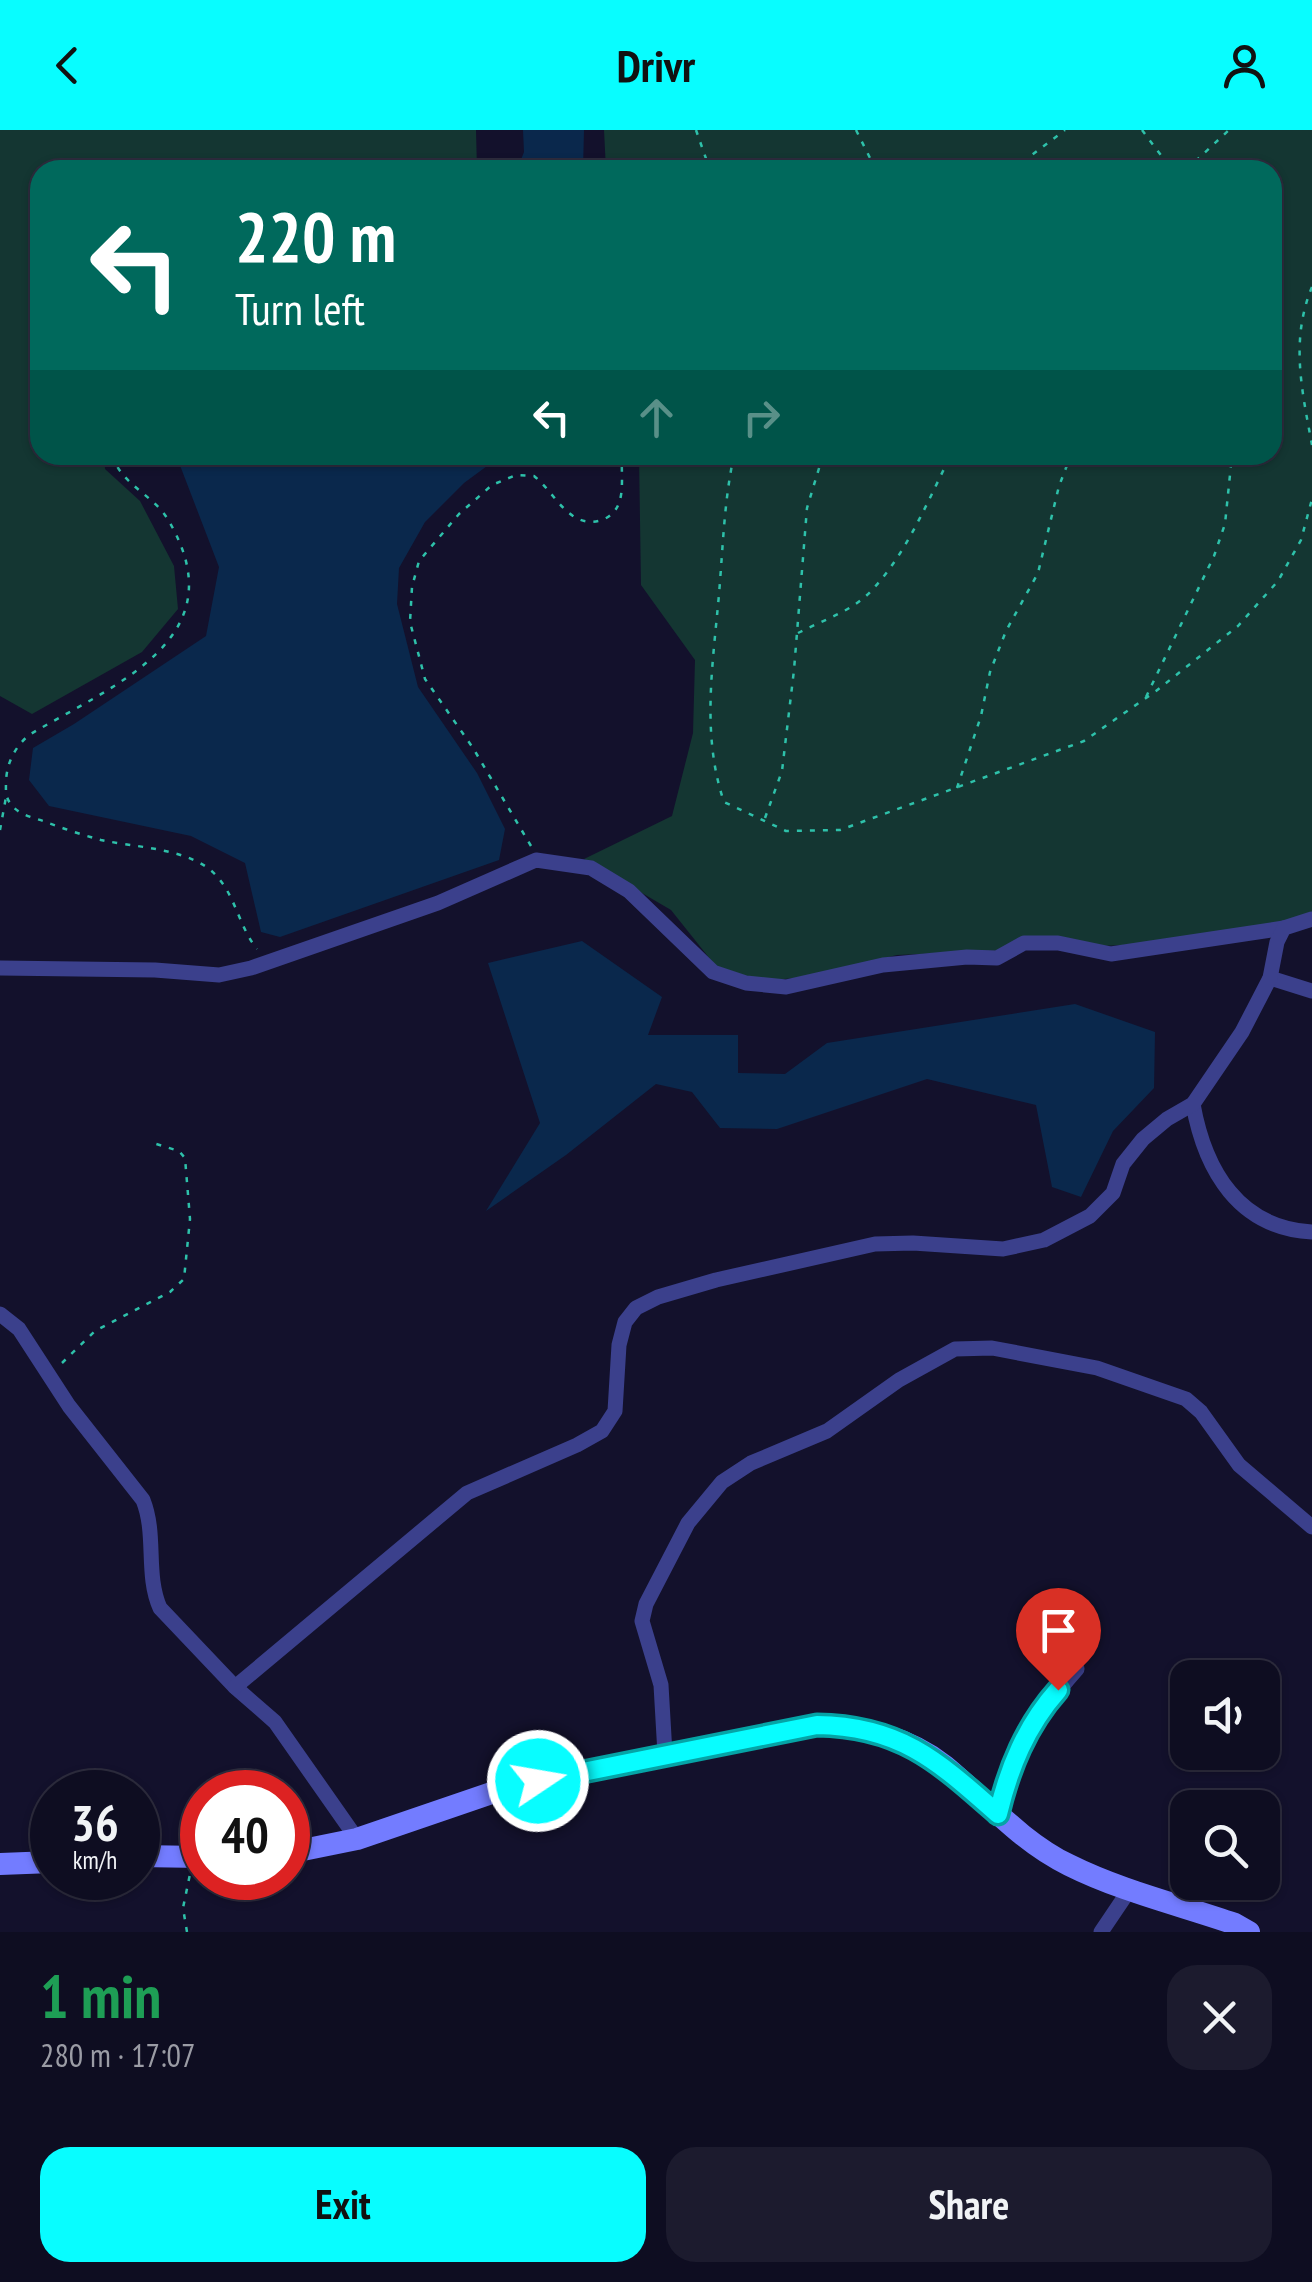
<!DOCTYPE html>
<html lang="en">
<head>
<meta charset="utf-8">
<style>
  body { margin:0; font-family:"PT Sans Narrow",sans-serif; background:#1c1b2e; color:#f1f3f6; height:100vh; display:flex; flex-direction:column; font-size:38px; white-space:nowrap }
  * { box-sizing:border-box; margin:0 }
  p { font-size:32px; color:#9b9ca5 }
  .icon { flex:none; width:55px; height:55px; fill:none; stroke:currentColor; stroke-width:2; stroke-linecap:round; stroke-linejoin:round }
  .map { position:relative; height:1802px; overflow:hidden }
  .drawer { display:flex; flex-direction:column; background:#0e0d21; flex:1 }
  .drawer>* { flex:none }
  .hud { position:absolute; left:30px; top:30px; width:1252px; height:305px; border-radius:30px; box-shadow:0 2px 8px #0004,0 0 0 2px #2e2d3f; background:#00695c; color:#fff; overflow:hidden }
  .controls { position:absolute; left:1170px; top:1530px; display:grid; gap:20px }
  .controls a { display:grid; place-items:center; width:110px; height:110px; border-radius:20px; background:#0e0d21; box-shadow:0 2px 8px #0004,0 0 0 2px #2e2d3f; font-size:50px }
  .speed { position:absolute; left:30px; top:1640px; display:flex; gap:20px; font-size:50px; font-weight:700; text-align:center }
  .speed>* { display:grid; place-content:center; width:130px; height:130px; border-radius:50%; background:#0e0d21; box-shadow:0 2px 8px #0004,0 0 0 2px #2e2d3f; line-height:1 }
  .speed small { font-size:25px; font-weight:400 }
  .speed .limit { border:15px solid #d22; background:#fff; color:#111 }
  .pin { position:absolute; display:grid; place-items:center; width:85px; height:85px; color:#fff; margin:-102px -42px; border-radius:50% 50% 50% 0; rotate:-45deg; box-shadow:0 0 10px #0007 }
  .pin .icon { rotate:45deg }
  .me { position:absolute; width:110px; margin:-55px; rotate:78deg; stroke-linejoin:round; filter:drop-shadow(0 0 8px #0008) }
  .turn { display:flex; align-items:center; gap:35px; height:210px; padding:0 40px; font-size:45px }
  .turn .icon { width:130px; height:130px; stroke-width:2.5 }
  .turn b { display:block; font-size:70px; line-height:85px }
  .lanes { display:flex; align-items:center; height:95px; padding:0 40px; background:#0003; justify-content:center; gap:50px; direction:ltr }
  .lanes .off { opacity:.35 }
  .round { display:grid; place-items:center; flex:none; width:105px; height:105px; border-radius:30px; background:#1c1b2e }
  .overview { display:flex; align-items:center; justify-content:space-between; height:170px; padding:0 40px }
  h1 { font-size:60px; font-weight:700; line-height:75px; color:#1e9e55 }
  .cta { display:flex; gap:20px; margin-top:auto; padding:20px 40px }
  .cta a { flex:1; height:115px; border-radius:30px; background:#08fdff; color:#111; font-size:40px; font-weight:700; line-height:115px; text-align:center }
  .cta a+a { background:#1c1b2e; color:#f1f3f6 }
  header { display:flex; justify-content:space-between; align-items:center; height:130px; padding:0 40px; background:#08fdff; color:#111; font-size:45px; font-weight:700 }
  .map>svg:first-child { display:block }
</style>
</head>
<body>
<header><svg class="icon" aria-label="back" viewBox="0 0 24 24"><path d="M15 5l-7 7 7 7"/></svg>Drivr<svg class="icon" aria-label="person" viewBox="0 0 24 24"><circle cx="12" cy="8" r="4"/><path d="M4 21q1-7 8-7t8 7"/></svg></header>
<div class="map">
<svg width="1312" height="1802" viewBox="0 0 1312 1802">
  <rect width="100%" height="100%" fill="#13112c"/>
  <g fill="#143632">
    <polygon points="0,0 476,0 477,40 40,40 40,325 104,325 105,339 140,371 174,436 178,479 142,522 32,584 0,566"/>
    <polygon points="604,0 1312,0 1312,797 1235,810 897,825 806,847 730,854 671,780 584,729 672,686 693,603 695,530 641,455 639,325 1272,325 1272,40 606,40"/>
  </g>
  <g fill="#0a284c">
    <polygon points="523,0 584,0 583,40 517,40 524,22"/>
    <polygon points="176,325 502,325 464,353 425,392 399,438 397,474 418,557 477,643 505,699 499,730 280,807 261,802 245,733 191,706 49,676 29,650 33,618 74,594 206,506 219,437"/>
    <polygon points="582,811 662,867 648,905 738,905 738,943 785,944 827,913 1075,874 1155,902 1154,958 1113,1001 1081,1067 1052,1057 1036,975 927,949 777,999 720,998 692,962 656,954 566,1025 486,1081 540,993 488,833"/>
  </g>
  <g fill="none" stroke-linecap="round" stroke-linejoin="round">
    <g stroke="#2ec1aa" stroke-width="2.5" stroke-dasharray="5 8" stroke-linecap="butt">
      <polyline points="696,0 710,40"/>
      <polyline points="856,0 876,40"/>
      <polyline points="1142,0 1172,40"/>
      <polyline points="1012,40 1065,0"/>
      <polyline points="1186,40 1229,0"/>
      <path d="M1312,157C1290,210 1302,261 1312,315"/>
      <path d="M113,325C118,352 153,365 167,388C240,508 115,554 29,605C15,617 7,632 6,651C6,659 5,666 10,673C17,684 31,687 43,691C62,698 82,705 101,710C134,717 177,718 205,736C235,756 236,793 257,819"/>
      <path d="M734,325C724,371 723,417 719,464C713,534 701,604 724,672L786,701L840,700L1084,611L1156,561L1238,496L1278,451L1301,410L1312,369"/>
      <path d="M798,503C823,490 853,481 872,460C907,423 928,370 951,325"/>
      <polyline points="1146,567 1214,426 1225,394 1232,325"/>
      <polyline points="957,658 981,586 990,542 1006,501 1038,443 1059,356 1071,325"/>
      <polyline points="765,688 782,641 794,540 807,378 823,325"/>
      <polyline points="0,700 6,667"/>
      <path d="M531,716L473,618L425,549L410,492L412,457L419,431L459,384L492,355L516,345L534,346C549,358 558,376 573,386C589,397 612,392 619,373C624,360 621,339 622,325"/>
      <polyline points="62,1233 95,1201 170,1162 184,1149 190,1089 185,1028 179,1021 153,1013"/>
      <polyline points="187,1802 183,1778 190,1744"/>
    </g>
    <g stroke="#3b408c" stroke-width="15">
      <polyline points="0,838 155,840 219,845 251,838 438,773 536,730 591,738 629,761 713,842 746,853 786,857 883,835 967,827 997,828 1024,813 1058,813 1111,824 1284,798"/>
      <polyline points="1270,848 1312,861"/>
      <path d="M1193,974C1205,1041 1239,1098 1312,1102"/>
      <path d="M0,1184L19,1199L69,1276L143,1370C157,1405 145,1444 160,1478L235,1557L275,1592L357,1709"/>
      <polyline points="235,1557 467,1363 577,1315 602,1301 615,1281 619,1215 625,1192 636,1178 658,1167 716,1150 875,1114 913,1113 1003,1119 1044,1110 1090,1086 1113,1063 1123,1034 1143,1009 1167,989 1193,974 1242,902 1270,848 1277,812 1284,798 1312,789"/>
      <polyline points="665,1624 661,1555 642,1491 646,1474 688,1393 722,1352 751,1333 827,1301 899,1250 955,1219 992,1218 1097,1238 1186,1269 1201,1282 1239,1335 1312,1397"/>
      <path d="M998,1684C1014,1618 1033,1589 1077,1539"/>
      <polyline points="1101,1802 1130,1759"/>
    </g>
    <g stroke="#737cff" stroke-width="22">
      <path d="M288,1723L357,1709L506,1658L817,1595C861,1595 910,1608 945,1636C986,1670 1021,1712 1069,1735C1121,1761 1180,1775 1235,1794L1249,1802"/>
      <polyline points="138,1726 202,1727"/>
      <polyline points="0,1734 52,1732"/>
    </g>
  </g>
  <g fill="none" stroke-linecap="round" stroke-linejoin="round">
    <defs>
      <path id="route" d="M538,1651L817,1595C901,1596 939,1632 998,1684C1009,1638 1026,1596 1058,1560"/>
    </defs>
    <use href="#route" stroke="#05a4a6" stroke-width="25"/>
    <use href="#route" stroke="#08fdff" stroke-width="18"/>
  </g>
</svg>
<div class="controls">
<a><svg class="icon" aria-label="sound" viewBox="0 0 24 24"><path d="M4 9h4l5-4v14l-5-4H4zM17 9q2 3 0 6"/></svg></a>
<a><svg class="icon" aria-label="search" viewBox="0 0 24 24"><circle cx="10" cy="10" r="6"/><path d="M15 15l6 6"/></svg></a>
</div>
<div class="speed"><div>36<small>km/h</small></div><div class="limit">40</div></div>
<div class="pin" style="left:1058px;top:1560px;background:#d93025"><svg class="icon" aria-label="arrive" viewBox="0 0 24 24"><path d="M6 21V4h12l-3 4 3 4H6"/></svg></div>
<svg class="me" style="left:538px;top:1651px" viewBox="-20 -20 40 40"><circle r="17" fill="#08fdff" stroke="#fff" stroke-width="3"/><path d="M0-11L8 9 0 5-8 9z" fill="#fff"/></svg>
<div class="hud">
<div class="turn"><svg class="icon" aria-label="left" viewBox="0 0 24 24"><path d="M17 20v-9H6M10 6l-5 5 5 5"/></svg><div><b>220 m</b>Turn left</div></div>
<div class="lanes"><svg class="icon" aria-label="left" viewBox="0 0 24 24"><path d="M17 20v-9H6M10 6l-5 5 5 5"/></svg><svg class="icon off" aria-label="ahead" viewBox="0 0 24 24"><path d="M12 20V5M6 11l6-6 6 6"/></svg><svg class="icon off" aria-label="right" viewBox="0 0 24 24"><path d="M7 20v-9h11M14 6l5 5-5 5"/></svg></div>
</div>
</div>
<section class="drawer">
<div class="overview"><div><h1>1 min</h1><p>280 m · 17:07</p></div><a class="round"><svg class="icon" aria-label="close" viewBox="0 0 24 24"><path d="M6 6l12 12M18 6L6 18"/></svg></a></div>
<div class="cta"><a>Exit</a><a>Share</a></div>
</section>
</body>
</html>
